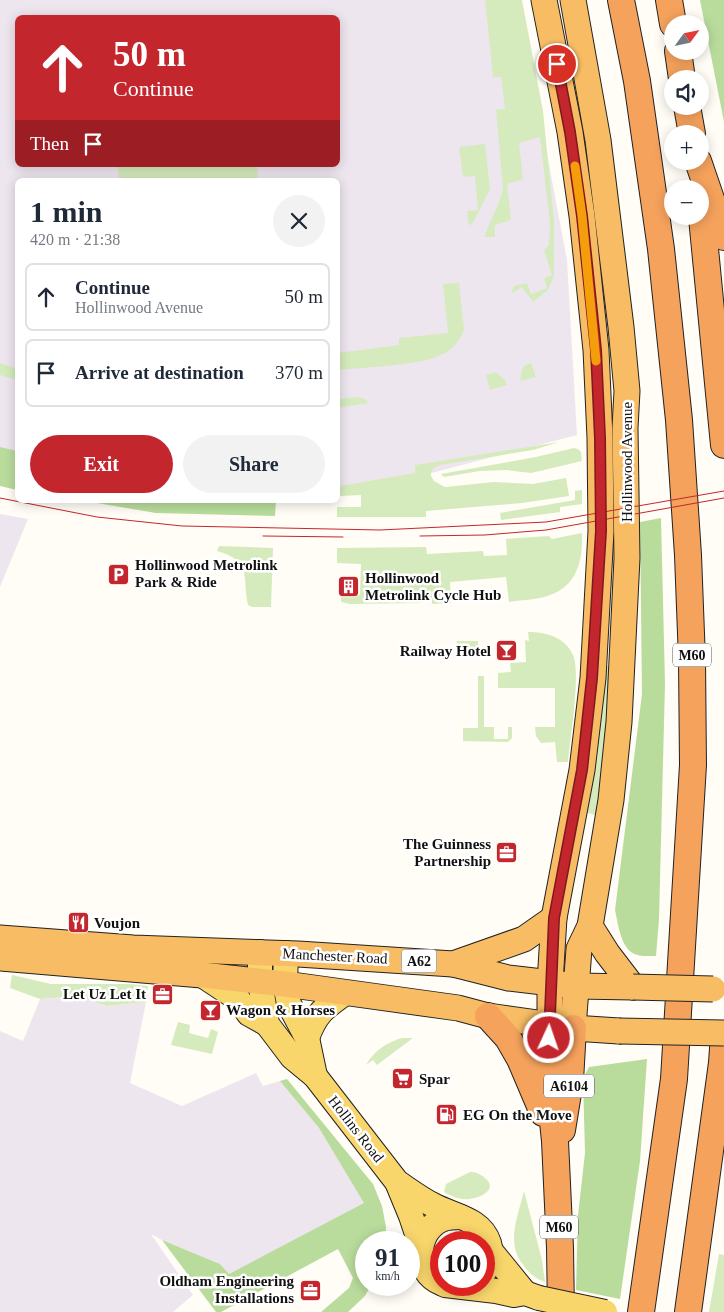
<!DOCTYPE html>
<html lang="en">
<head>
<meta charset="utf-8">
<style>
  body { margin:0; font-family:"Times New Roman",serif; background:#f2f2f3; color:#1f2937; height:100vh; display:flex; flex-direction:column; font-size:19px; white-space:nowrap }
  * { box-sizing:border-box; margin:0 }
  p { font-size:16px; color:#747a83 }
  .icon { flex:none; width:28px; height:28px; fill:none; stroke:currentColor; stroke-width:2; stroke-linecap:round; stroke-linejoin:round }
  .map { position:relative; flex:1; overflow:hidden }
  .sheet { position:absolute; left:15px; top:178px; width:325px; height:325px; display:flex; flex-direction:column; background:#fff; border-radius:8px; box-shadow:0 2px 12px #0003 }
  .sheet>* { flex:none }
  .banner { position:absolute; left:15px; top:15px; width:325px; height:152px; border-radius:8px; box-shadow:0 2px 12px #0003; background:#c4262e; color:#fff; overflow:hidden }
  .needle { width:32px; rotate:57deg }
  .fabs { position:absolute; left:664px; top:15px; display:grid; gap:10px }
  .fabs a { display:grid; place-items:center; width:45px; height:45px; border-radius:50%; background:#fff; box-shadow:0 2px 12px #0003; font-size:25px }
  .speed { position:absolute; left:355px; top:1231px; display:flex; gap:10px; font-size:25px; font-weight:700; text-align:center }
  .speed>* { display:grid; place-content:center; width:65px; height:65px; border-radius:50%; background:#fff; box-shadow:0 2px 12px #0003; line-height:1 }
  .speed small { font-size:12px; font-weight:400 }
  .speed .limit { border:8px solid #d22; background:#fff; color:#111 }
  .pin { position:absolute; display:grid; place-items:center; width:42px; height:42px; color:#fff; margin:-21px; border:2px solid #fff; border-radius:50%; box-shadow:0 1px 5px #0007 }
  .me { position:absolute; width:55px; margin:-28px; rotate:3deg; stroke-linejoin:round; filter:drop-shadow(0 0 4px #0008) }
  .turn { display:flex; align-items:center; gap:18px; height:105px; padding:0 15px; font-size:22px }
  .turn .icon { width:65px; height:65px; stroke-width:2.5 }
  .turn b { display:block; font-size:35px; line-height:42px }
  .then { display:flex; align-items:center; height:48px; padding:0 15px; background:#0003; gap:10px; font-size:19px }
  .round { display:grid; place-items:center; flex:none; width:52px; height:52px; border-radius:26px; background:#f2f2f3 }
  .headline { display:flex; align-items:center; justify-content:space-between; height:85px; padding:0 15px }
  h1 { font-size:30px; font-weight:700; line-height:38px }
  .button { display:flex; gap:10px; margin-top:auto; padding:10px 15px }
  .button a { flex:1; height:58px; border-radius:30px; background:#c4262e; color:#fff; font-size:20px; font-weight:700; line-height:58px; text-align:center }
  .button a+a { background:#f2f2f3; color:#1f2937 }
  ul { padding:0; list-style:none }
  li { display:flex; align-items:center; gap:15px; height:68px; margin:0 10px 8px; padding:0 5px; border:2px solid #e0e1e3; border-radius:8px }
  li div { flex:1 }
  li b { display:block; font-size:19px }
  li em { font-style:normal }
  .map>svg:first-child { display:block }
</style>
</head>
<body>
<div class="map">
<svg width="724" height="1312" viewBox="0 0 724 1312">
  <rect width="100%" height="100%" fill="#fffdf5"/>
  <g fill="#eee6ef" fill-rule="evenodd">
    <path d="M0,0H518L567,260L577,435L416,477L338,487V180H18L17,470L0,467ZM18,18H338V165H18Z"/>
    <polygon points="0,514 28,519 0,587"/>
    <polygon points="77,996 107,1006 146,1002 130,1083 182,1106 256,1073 263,1086 280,1081 319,1128 365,1203 229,1274 220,1264 162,1240 151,1234 193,1295 173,1312 0,1312 0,1031 23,1041 40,999"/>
  </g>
  <g fill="#d5ebbd">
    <polygon points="485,0 522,0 543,111 554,221 554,275 548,290 533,302 522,287 513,293 512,291 514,286 527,283 531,294 547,288 544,278 552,275 544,250 549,245 550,223 540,137 519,143 523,179 507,184 511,220 495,225 495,237 484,237 501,197 503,188 496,110 505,109 501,77 493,77"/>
    <polygon points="485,144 490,189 474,221 469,226 467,211 478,210 475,176 463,177 459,147"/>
    <polygon points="118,165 257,165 258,180 119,180"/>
    <path d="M459,283L464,329C461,339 454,348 445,353C424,366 364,367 338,370V353L399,345V338L448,333L443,284Z"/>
    <polygon points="0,363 17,369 17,380 0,375"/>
    <polygon points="531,363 536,377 520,381 522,369 525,365"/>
    <polygon points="496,372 504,379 507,385 490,390 486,375"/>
    <polygon points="359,397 367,400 368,403 338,408 338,399"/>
    <polygon points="559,442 533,450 440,465 434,468 431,472 431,476 434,481 445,487 494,482 533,484 566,478 569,496 522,503 426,511 426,517 337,517 337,507 361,507 361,495 340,496 340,486 415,473 415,465"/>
    <polygon points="574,448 578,449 581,452 582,461 531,473 507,470 480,471 444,477 441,474 536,457"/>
    <polygon points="582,490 582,504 560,507 560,512 501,520 500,513 575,500 575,491"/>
    <path d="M582,533C583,562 577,588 544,597C533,600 521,600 509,602L506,577L450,582L451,603L432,604L431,598H422V603L350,604L341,602V595H360L361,564L337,563V548L426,547L427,554L483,551L484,556L507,555L506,539L549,536L552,539Z"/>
    <path d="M219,546L273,548L271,607H252L248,605C242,578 253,561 217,551Z"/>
    <path d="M528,632C546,632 565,637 573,655C581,672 570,740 568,762H557L555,742L541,743L536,736L535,727H555V688H498V673L511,672L510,663L526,662L525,640L529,641Z"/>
    <rect x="457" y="641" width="21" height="10"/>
    <polygon points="602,665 613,667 599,798 595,815 585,812"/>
    <polygon points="478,676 484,676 484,727 494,727 494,739 508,739 508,727 512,727 512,738 508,742 463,741 463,728 478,728"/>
    <polygon points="12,975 51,984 129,984 148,986 146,1002 107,1006 77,996 40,999 10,988"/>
    <polygon points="178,1022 190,1025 189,1033 208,1038 211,1029 218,1032 212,1054 171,1045"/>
    <path d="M402,1038H413L377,1065L373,1060L366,1065C374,1051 387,1042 402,1038Z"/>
    <path d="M470,1172C476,1172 480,1174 485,1178C501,1191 474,1201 462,1199C456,1198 449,1195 444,1192L446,1184Z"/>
    <path d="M524,1191L542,1260L545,1282C536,1279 530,1274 524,1266C505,1244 518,1216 524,1191Z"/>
    <polygon points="719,1254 724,1255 724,1312 709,1312"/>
  </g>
  <g fill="#b9dc9c">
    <polygon points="700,0 724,0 724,122"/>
    <polygon points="0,447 17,451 17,490 0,486"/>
    <polygon points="79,500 276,500 275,516 156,513"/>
    <path d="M661,518L665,684L659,919L656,956C648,956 638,957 631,952C620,943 618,923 615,910L642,694L640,522Z"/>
    <polygon points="647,1059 640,1161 620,1299 576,1290 578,1215 585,1153 583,1078 589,1067"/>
    <polygon points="287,1079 373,1184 382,1206 386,1227 385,1242 366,1242 366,1285 371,1285 365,1296 348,1312 321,1312 349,1288 353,1278 338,1249 221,1312 216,1312 162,1240 220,1264 229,1274 364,1203 319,1128 280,1081"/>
  </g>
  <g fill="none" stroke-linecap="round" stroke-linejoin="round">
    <defs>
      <g id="primary">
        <polyline points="260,952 260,982 267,1024 292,1057 315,1076 397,1182 411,1216 421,1246"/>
        <polyline points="286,953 285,984 289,1004 307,1038 315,1076"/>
        <polyline points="202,975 238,999 249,1014 267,1024"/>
        <path d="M307,1038C316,1013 324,1008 345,993"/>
        <path d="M397,1182C409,1190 421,1199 433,1205C453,1216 481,1218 489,1243C492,1253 490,1263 484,1272"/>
        <polyline points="490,1250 525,1293"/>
        <path d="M441,1283C414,1273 415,1232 441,1220C448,1217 454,1217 461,1217"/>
        <polyline points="445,1285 496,1291 514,1295 525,1293 539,1298"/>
      </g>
      <g id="trunk">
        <polyline points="544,0 570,132 582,216 596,350 600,438 601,531 593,678 582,770 554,918 550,983 550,1024"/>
        <polyline points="573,0 598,140 621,327 627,391 625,428 627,558 619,722 611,800 590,926 579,949 573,1028"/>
        <polyline points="590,926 607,953 633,987"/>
        <polyline points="0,938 133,948 298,954 453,964 508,978 577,986 633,987"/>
        <polyline points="0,958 202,975 285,984 458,1008 488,1016 573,1028 619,1031"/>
        <polyline points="453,964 524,939 554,918"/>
      </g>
      <g id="motorway">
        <polyline points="621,0 637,81 661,249 679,420 688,555 692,660 693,765 674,1079 641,1312"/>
        <polyline points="669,0 673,24"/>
        <polyline points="678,51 682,79"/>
        <polyline points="687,106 692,134"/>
        <polyline points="698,161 724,237"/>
        <polyline points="700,197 724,445"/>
        <polyline points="488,1016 508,1038 520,1059 543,1113"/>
        <polyline points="550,1024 547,1062 555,1141 560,1248 561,1312"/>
        <polyline points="562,1130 570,1081 573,1028"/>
        <polyline points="688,1312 722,1063 724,1034"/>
      </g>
    </defs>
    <use href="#primary" stroke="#222" stroke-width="26"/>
    <use href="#trunk" stroke="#222" stroke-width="27"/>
    <use href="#motorway" stroke="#222" stroke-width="28"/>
    <use href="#primary" stroke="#f9d66b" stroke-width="24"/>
    <use href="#trunk" stroke="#f7bc64" stroke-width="25"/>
    <use href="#motorway" stroke="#f5a25d" stroke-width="26"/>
    <g stroke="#c4262e" stroke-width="1">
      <polyline points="0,498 97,517 182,526 380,530 546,522 724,491"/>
      <polyline points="263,536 343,537"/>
      <polyline points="420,536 485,535 546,530 724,498"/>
    </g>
    <defs>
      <polyline id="primary-bridge" points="539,1298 605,1312"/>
      <g id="trunk-bridge">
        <polyline points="633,987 713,989"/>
        <polyline points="619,1031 724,1033"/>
      </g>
    </defs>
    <use href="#primary-bridge" stroke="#222" stroke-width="26" stroke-linecap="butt"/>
    <use href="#trunk-bridge" stroke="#222" stroke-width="27" stroke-linecap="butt"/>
    <use href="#primary-bridge" stroke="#f9d66b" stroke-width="24"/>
    <use href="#trunk-bridge" stroke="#f7bc64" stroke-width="25"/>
  </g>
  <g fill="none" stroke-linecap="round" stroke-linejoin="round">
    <defs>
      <polyline id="route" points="549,1038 554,918 582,770 592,678 601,531 600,438 596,350 582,216 570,132 557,64"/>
    </defs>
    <use href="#route" stroke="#7f191e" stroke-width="12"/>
    <use href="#route" stroke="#c4262e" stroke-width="9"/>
    <polyline stroke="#f59e0b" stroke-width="9" points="575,166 582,216 596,361"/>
  </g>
  <defs>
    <symbol id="parking-square" viewBox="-11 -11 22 22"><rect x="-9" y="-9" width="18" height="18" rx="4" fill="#c4262e" stroke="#fff"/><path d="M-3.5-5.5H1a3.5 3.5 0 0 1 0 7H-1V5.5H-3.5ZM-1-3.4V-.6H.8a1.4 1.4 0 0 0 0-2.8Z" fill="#fff"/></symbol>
    <symbol id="building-square" viewBox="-11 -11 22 22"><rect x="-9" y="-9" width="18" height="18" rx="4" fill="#c4262e" stroke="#fff"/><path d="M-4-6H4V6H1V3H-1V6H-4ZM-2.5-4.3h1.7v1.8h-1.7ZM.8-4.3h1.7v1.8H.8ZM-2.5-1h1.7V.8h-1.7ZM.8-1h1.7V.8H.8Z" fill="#fff"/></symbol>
    <symbol id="bar-square" viewBox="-11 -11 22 22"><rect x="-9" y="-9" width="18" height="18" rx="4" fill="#c4262e" stroke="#fff"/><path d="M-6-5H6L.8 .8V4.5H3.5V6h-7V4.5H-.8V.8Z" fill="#fff"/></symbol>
    <symbol id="office-square" viewBox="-11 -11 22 22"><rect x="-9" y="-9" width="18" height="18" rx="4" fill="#c4262e" stroke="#fff"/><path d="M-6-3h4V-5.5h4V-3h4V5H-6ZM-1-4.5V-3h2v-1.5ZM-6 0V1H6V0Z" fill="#fff"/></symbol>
    <symbol id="restaurant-square" viewBox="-11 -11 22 22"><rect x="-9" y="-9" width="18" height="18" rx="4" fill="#c4262e" stroke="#fff"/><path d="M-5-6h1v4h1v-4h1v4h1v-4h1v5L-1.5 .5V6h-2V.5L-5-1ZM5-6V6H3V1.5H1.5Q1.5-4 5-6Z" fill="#fff"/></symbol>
    <symbol id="supermarket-square" viewBox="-11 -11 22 22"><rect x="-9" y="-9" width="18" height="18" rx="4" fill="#c4262e" stroke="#fff"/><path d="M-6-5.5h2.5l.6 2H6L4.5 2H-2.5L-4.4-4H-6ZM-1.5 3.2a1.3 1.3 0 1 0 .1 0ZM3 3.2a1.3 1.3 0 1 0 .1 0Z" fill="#fff"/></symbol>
    <symbol id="fuel-square" viewBox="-11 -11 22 22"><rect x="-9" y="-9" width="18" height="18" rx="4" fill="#c4262e" stroke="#fff"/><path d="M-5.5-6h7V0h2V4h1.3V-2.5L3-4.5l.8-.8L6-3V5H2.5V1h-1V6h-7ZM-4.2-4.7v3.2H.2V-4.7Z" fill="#fff"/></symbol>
  </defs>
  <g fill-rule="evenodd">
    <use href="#parking-square" x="106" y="562" width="25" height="25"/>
    <use href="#building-square" x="336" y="574" width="25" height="25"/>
    <use href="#bar-square" x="494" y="638" width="25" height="25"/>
    <use href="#office-square" x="494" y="840" width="25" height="25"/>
    <use href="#restaurant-square" x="66" y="910" width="25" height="25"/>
    <use href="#office-square" x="150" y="982" width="25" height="25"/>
    <use href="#bar-square" x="198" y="998" width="25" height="25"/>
    <use href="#supermarket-square" x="390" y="1066" width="25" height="25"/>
    <use href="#fuel-square" x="434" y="1102" width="25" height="25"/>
    <use href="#office-square" x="298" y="1278" width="25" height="25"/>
  </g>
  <g text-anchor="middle" stroke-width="5" stroke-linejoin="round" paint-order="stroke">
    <g fill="#fff" stroke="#585858" stroke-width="1">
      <rect x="673" y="643.5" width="38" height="23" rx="4"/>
      <rect x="401.5" y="949.5" width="35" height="23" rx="4"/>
      <rect x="544" y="1074.5" width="50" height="23" rx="4"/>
      <rect x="540" y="1215.5" width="38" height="23" rx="4"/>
    </g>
    <g font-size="14" font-weight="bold" fill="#111">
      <text x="692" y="660">M60</text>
      <text x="419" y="966">A62</text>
      <text x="569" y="1091">A6104</text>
      <text x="559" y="1232">M60</text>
    </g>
    <g font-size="15" fill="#111" stroke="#fff">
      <text transform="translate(627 462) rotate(-90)" y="5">Hollinwood Avenue</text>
      <text transform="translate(335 956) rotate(3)" y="5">Manchester Road</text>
      <text transform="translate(356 1129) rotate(52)" y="5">Hollins Road</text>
    </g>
    <g font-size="15" font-weight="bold" fill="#111" stroke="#fff" text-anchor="start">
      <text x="135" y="570">Hollinwood Metrolink<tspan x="135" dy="17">Park &amp; Ride</tspan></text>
      <text x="365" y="583">Hollinwood<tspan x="365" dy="17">Metrolink Cycle Hub</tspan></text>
      <text x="491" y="656" text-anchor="end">Railway Hotel</text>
      <text x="491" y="849" text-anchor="end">The Guinness<tspan x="491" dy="17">Partnership</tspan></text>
      <text x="94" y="928">Voujon</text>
      <text x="146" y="999" text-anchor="end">Let Uz Let It</text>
      <text x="226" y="1015">Wagon &amp; Horses</text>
      <text x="419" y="1084">Spar</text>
      <text x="463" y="1120">EG On the Move</text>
      <text x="294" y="1286" text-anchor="end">Oldham Engineering<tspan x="294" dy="17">Installations</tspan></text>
    </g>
  </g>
</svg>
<div class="fabs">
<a><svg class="needle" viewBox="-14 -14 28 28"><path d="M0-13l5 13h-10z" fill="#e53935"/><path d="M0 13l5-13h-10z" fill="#747a83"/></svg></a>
<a><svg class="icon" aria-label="sound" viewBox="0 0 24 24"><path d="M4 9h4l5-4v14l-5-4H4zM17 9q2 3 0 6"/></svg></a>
<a>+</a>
<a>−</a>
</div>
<div class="speed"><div>91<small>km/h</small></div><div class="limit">100</div></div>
<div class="pin" style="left:557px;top:64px;background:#d93025"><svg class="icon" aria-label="arrive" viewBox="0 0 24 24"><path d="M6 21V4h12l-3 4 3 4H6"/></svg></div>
<svg class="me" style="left:549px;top:1038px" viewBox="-20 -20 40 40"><circle r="17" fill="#c4262e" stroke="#fff" stroke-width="3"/><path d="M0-11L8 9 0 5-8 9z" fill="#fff"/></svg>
<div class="banner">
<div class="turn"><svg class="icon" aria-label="ahead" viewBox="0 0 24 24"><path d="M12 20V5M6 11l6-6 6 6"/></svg><div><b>50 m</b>Continue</div></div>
<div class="then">Then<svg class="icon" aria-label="arrive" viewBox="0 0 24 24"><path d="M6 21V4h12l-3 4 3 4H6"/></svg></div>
</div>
<section class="sheet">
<div class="headline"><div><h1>1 min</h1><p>420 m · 21:38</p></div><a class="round"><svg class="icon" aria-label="close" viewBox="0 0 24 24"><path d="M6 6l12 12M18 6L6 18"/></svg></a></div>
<ul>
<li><svg class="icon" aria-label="ahead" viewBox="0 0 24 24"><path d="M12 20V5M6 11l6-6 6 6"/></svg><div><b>Continue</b><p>Hollinwood Avenue</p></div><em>50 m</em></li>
<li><svg class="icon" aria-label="arrive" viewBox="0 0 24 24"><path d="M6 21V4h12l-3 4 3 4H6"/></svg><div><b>Arrive at destination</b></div><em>370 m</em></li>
</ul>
<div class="button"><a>Exit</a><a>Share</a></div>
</section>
</div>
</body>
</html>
